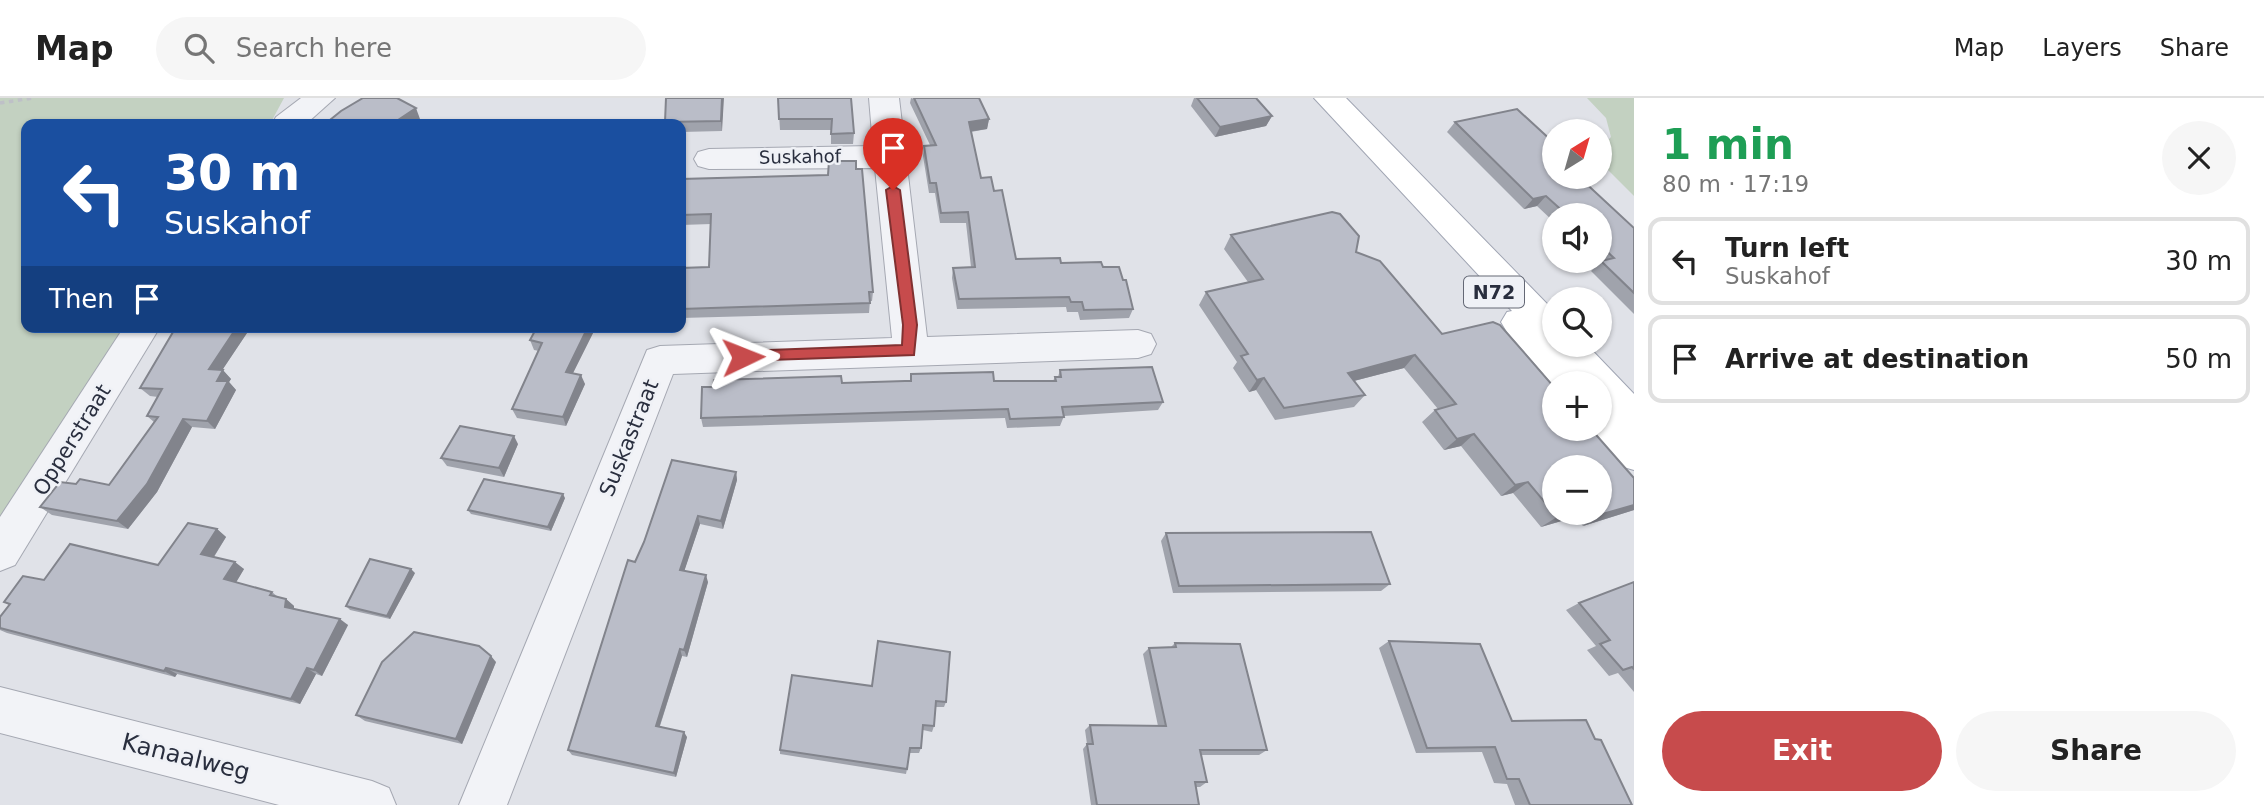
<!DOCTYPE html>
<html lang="en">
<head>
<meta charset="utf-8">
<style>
  body { margin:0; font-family:"DejaVu Sans",sans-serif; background:#f6f6f6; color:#222; height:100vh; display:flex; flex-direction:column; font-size:26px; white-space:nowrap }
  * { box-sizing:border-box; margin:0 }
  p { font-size:23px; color:#767676 }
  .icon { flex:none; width:38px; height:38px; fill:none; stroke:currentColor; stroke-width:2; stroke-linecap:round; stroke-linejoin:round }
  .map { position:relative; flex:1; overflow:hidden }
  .panel { display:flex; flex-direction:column; background:#fff; width:630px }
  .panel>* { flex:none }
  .top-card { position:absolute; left:21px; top:21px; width:665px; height:214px; border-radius:14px; box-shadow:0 2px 5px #0004; background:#1a4fa0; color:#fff; overflow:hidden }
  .needle { width:46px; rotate:37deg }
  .fabs { position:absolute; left:1542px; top:21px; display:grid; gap:14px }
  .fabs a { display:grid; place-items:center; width:70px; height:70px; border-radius:50%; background:#fff; box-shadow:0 2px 5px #0004; font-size:35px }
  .pin { position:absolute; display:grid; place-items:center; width:60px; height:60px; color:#fff; margin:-72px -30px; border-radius:50% 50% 50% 0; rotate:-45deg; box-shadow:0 0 7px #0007 }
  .pin .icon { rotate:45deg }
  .me { position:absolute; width:77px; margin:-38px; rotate:88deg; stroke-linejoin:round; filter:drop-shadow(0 0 5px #0008) }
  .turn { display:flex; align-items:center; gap:24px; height:147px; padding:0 28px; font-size:32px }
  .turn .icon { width:91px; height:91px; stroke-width:2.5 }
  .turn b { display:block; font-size:49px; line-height:60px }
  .then { display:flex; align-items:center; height:66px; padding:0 28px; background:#0003; gap:14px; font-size:26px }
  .round { display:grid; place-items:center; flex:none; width:74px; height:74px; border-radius:37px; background:#f6f6f6 }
  .overview { display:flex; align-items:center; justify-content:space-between; height:119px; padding:0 28px }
  h1 { font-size:42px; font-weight:700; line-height:52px; color:#1e9e55 }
  .button { display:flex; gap:14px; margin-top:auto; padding:14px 28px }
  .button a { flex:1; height:80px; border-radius:42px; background:#c74b4c; color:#fff; font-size:28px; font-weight:700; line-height:80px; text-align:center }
  .button a+a { background:#f6f6f6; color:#222 }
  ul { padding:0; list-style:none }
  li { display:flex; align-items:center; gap:21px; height:88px; margin:0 14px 10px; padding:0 14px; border:4px solid #e0e0e0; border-radius:14px }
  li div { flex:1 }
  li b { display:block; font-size:26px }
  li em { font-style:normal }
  header { display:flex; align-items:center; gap:42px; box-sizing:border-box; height:98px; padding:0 35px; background:#fff; border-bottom:2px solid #e0e0e0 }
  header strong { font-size:33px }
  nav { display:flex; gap:38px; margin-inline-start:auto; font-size:24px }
  .search { width:490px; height:63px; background:#f6f6f6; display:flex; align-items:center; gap:18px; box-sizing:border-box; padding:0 24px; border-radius:38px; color:#767676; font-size:26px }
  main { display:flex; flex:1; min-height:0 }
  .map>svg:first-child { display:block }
</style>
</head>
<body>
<header>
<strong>Map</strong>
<div class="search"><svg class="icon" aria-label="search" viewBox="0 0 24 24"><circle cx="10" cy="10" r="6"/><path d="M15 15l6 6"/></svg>Search here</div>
<nav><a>Map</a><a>Layers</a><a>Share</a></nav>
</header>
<main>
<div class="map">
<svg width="1634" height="707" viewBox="0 0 1634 707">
  <rect width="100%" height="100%" fill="#e0e2e8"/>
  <g fill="#c3d1c1">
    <polygon points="0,0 284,0 270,26 26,26 26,229 133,229 0,437"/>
    <polygon points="1587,0 1634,0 1634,98 1600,64 1600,50 1611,39 1606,20"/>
  </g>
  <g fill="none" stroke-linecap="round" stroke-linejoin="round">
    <defs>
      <g id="minor">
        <polygon points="301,0 335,0 306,26 272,26 276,19"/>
        <polygon points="869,0 899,0 927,239 1138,232 1151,236 1156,246 1151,256 1138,260 673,276 507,707 459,707 647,252 660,248 892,240 875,70 709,71 698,68 694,61 698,54 709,51 873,48"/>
        <polygon points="124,229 160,229 15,467 0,473 0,419"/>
      </g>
      <polygon id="tertiary" points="0,589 372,683 389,690 396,707 279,707 0,635"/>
      <polygon id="primary" points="1314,0 1346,0 1554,213 1554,247 1587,247 1634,296 1634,372 1620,368 1590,331 1600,331 1600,285 1554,285 1554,288 1507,234 1501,224 1507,214 1512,213"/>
    </defs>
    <use href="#minor" stroke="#a5a8b2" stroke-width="2"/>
    <use href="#tertiary" stroke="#a5a8b2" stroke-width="2"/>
    <use href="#primary" stroke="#a0a5b3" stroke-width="2"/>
    <polyline stroke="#bec0c7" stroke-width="3.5" stroke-dasharray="4.5 4.5" stroke-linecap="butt" points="0,5 33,0"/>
    <use href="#minor" fill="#f2f3f7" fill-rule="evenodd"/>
    <use href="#tertiary" fill="#f2f3f7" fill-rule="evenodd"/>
    <use href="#primary" fill="#fff" fill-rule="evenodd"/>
  </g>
  <g fill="#a0a3ac" fill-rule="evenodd">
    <polygon points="722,0 722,33 681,34 681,26 665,26 665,24"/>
    <polygon points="778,0 851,0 854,35 853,46 831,46 831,32 780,32"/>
    <polygon points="911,0 989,21 987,31 971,34 981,80 994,93 1016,161 1103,169 1123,182 1133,211 1129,220 1080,222 1078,214 1067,214 1066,209 957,211 952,180 953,170 971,169 966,125 940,125 935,95 929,95 923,58 924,48 930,47 910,5"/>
    <polygon points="1194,0 1256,0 1272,18 1266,28 1215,39 1191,8"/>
    <polygon points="1455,24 1554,79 1634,130 1634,216 1591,173 1599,166 1595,163 1600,163 1600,117 1554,117 1554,124 1537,108 1524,111 1447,34"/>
    <polygon points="681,81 873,194 872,203 870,203 869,215 681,220 681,170 709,169 711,126 681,127"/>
    <path d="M1332,114L1340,116L1359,138L1356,154L1380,163L1442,236L1493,224L1500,227L1554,289V331H1591L1634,380V412L1583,428L1575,419L1541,429L1513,395L1501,398L1461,348L1444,352L1422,324L1435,312L1438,311L1404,270L1354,283L1365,297L1354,309L1275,322L1256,292L1249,294L1233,270L1237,264L1199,207L1206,194L1248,184L1224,151L1231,137ZM1554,369H1600V415H1554Z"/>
    <polygon points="160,229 251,229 222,272 231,281 229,284 236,292 215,331 192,329 157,394 128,431 52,417 40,409 76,386 109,387 154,324 147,318 158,299 150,298 140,290 172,235 165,234"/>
    <polygon points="596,229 573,275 585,286 566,328 517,320 512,311 539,253 534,252 530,242"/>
    <polygon points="1060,272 1163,304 1158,312 1064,318 1060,328 1032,329 1007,330 1005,320 703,329 701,320 713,289 905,283 910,283 911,276 994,283 1053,283 1055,279 1058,279"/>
    <polygon points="518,346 504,379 447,368 441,360"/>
    <polygon points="736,374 737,382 723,431 700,426 684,473 708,484 687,559 682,558 660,628 687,639 676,679 572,657 568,652 635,464 644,444"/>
    <polygon points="565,400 551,433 471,416 468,412"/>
    <polygon points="217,431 226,439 214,459 244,471 236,484 272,494 278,499 286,501 294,508 294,511 348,527 322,578 316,576 300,606 177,576 175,579 7,535 0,532 0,519 9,507 4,504 44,482 158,467"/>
    <polygon points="1166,435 1390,486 1381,493 1173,495 1161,443"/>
    <polygon points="415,475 390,521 350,512 346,508"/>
    <polygon points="1634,484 1634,594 1618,575 1609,578 1587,552 1596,548 1566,512 1579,505"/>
    <polygon points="1389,543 1512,623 1595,641 1632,707 1515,707 1507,686 1494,685 1482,654 1416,655 1379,550"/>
    <polygon points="1175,545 1267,652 1259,657 1201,657 1207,684 1200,689 1195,689 1199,707 1091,707 1083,651 1087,646 1085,632 1090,627 1158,628 1143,556 1149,550 1171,549"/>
    <polygon points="496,564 462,646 365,623 356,617"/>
    <polygon points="792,577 946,604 944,609 936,609 934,628 932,634 923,632 921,650 919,655 909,655 907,671 906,676 780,656 780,652"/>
  </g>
  <g fill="#82848c">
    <polygon points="722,0 724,0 722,33 721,23"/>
    <polygon points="416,10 420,21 412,26 392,26"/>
    <polygon points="1272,18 1266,28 1215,39 1220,29"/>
    <polygon points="989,21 987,31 967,34 969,24"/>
    <polygon points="1546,98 1537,108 1524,111 1533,101"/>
    <polygon points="237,229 251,229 217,280 209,271"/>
    <polygon points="588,229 596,229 569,283 566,274"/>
    <polygon points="1415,257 1404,270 1338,287 1348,275"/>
    <polygon points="223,272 231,281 229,284 236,292 215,331 207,323 217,283"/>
    <polygon points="581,277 585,286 566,328 563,319"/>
    <polygon points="1264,280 1256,292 1249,294 1257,282"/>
    <polygon points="183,321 192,329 157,394 128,431 117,423"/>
    <polygon points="1474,336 1461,348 1444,352 1457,341"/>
    <polygon points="514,338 518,346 504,379 499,370"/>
    <polygon points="736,374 737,382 723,431 721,423"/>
    <polygon points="1528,384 1513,395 1501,398 1515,387"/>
    <polygon points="563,396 565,400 551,433 548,429"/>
    <polygon points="1634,407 1634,412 1583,428 1599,417"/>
    <polygon points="1571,415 1582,415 1575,419 1541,429 1557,419"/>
    <polygon points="698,418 700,426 682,480 680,472"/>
    <polygon points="217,431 226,439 211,463 201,456"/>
    <polygon points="235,464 244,471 234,488 224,481"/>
    <polygon points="411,471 415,475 390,521 387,518"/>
    <polygon points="706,477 708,484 687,559 684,552"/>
    <polygon points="286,501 294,508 294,515 285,509"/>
    <polygon points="340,521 348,527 322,578 314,572"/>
    <polygon points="680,551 682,558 658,633 656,628"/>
    <polygon points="491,558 496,564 462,646 456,641"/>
    <polygon points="166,570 177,576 175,579 164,573"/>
    <polygon points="307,570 316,576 300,606 291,601"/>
    <polygon points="684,634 687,639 676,679 674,675"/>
  </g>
  <g fill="#babdc8" stroke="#82848c" stroke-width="2">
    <polygon points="363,0 397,0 416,10 392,26 325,26 341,13"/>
    <polygon points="666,0 722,0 721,23 665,24"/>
    <polygon points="778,0 851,0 854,35 831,36 832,21 779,21"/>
    <polygon points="914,0 979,0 989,21 969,24 981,80 991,79 994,93 1002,92 1016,161 1060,160 1061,165 1101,164 1103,169 1119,169 1123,182 1126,182 1133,211 1084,212 1082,204 1071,204 1069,199 959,201 953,170 975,169 968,114 941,115 936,85 930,85 924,48 936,47"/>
    <polygon points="1197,0 1256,0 1272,18 1220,29"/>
    <polygon points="1517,11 1554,45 1554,52 1551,53 1554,56 1554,79 1579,79 1634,130 1634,195 1601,163 1614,160 1600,147 1600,117 1567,117 1546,98 1533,101 1455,24"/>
    <polygon points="829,63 856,63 856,71 862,71 873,194 869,194 870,205 681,211 681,170 709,169 711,116 681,117 681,81 828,77"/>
    <polygon points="1332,114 1340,116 1359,138 1356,154 1380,163 1442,236 1493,224 1500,227 1554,289 1554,331 1591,331 1634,380 1634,407 1599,417 1597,415 1600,415 1600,369 1554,369 1554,415 1571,415 1557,419 1528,384 1515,387 1474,336 1457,341 1435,312 1456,306 1415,257 1348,275 1365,297 1284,310 1264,280 1257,282 1241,258 1248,256 1206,194 1263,181 1231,137"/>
    <polygon points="176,229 237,229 209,271 223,272 217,283 228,283 207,323 183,321 147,386 117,423 40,409 60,384 76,386 80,381 109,387 158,319 147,318 162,291 140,290"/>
    <polygon points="537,229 588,229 566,274 581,277 563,319 512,311 542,245 530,242"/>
    <polygon points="1152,269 1163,304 1062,309 1064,319 1010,321 1008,311 701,320 702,289 713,289 714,282 841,278 842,285 905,283 911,283 911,276 993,274 994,283 1056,283 1055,279 1061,279 1060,272"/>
    <polygon points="460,328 514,338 499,370 441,360"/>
    <polygon points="672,362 736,374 721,423 698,418 680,472 706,477 684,552 680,551 656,628 684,634 674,675 568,652 628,462 635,464 644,444"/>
    <polygon points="484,381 563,396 548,429 468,412"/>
    <polygon points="188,425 217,431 201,456 235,464 224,481 272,494 270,497 286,501 285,509 340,521 314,572 307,570 291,601 166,570 164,573 0,530 0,519 10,506 4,504 23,478 44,482 70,446 158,467"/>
    <polygon points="1371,434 1390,486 1179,488 1166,435"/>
    <polygon points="370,461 411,471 387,518 346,508"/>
    <polygon points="1634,484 1634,571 1632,569 1623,572 1600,546 1610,542 1579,505"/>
    <polygon points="414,534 479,548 491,558 456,641 356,617 382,564"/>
    <polygon points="878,543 950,554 946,604 936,603 934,628 923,627 921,650 910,650 907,671 780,652 792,577 872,588"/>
    <polygon points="1389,543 1480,546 1512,623 1586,622 1595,641 1601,642 1632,707 1530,707 1519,681 1507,681 1495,649 1427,650"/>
    <polygon points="1175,545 1240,546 1267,652 1200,652 1207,684 1195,684 1199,707 1097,707 1087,646 1093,646 1090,627 1166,628 1149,550 1176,549"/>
  </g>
  <polygon fill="#c74b4c" stroke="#813131" stroke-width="2" points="893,88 900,92 917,227 914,257 738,263 736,259 743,253 902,247 903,227 886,92"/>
  <g text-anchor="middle" stroke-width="5" stroke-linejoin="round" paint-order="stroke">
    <g font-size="18" fill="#292e3e" stroke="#eff1f6">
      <text transform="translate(800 59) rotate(-1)" y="6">Suskahof</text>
    </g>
    <rect fill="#eff1f6" stroke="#646875" stroke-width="2" x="1464" y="178.5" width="60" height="31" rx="5"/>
    <g font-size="19" font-weight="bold" fill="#292e3e">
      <text x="1494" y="201">N72</text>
    </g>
    <g font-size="21" fill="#292e3e" stroke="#eff1f6">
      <text transform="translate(629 340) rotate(-68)" y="7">Suskastraat</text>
      <text transform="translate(72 342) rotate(-58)" y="7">Opperstraat</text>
    </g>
    <g font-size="24" fill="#292e3e" stroke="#eff1f6">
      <text transform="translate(186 659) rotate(14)" y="8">Kanaalweg</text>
    </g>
  </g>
</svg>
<div class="fabs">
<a><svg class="needle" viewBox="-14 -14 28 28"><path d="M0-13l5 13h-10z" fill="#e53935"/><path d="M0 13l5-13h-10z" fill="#767676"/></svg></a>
<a><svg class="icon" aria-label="sound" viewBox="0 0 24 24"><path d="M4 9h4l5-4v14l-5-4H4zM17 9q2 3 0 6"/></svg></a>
<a><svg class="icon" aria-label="search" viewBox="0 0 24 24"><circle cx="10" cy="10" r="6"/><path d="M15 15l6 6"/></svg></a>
<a>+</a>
<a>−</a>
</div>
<div class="pin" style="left:893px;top:92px;background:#d93025"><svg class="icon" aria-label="arrive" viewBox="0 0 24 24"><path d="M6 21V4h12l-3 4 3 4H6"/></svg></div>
<svg class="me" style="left:743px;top:259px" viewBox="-20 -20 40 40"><path d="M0-17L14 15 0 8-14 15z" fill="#c74b4c" stroke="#fff" stroke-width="4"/></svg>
<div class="top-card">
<div class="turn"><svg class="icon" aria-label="left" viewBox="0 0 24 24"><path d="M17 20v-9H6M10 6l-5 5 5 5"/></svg><div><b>30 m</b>Suskahof</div></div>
<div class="then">Then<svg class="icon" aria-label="arrive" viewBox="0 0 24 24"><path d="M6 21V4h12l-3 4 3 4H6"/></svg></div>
</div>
</div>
<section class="panel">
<div class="overview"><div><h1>1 min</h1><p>80 m · 17:19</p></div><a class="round"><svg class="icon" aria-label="close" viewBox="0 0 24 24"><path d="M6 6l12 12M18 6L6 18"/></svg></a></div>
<ul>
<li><svg class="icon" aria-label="left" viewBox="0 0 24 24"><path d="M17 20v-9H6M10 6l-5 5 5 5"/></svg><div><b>Turn left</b><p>Suskahof</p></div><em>30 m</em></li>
<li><svg class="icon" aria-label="arrive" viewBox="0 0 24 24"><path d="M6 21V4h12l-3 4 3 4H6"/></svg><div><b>Arrive at destination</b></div><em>50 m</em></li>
</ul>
<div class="button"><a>Exit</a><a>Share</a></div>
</section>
</main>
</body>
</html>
